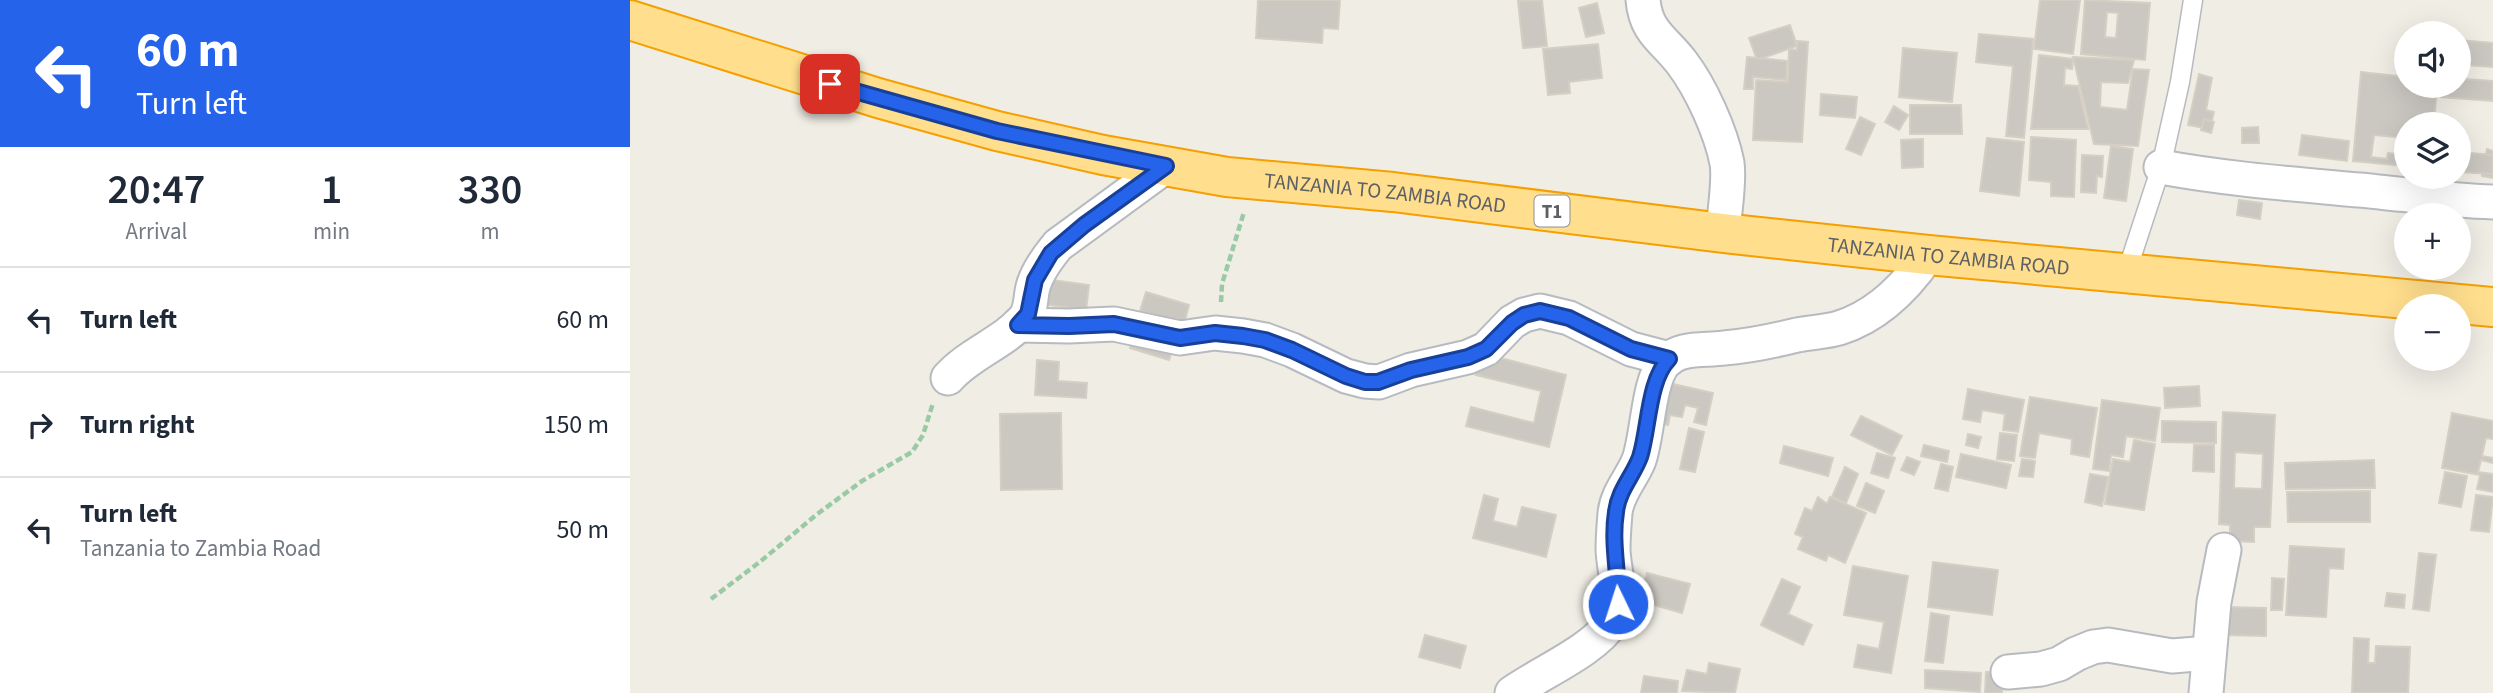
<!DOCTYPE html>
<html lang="en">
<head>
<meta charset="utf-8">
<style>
  body { margin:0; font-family:"Source Sans 3",sans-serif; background:#f6f6f7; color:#1f2937; height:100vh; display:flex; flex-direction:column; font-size:26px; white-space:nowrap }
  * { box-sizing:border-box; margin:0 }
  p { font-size:23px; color:#747a83 }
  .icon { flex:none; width:38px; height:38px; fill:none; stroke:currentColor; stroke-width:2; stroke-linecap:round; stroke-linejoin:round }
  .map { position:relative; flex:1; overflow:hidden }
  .panel { display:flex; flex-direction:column; background:#fff; width:630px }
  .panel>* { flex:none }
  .top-card { background:#2563eb; color:#fff; overflow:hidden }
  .controls { position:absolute; left:1764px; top:21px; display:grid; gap:14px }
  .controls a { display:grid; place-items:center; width:77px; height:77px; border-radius:50%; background:#fff; box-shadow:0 7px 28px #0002; font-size:35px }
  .pin { position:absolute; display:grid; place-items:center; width:60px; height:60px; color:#fff; margin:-30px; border-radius:14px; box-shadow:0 4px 10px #0006 }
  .me { position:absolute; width:77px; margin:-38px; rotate:356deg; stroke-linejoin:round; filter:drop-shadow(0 0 5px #0008) }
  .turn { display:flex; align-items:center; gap:24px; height:147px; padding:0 21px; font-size:32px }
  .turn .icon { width:91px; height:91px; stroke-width:2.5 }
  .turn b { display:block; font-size:49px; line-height:60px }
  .eta { display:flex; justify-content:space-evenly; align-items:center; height:119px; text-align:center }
  .eta b { font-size:42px; font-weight:600; line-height:49px }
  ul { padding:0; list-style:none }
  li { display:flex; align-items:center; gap:21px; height:105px; padding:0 21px; border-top:2px solid #e0e1e3 }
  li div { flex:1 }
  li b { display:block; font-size:26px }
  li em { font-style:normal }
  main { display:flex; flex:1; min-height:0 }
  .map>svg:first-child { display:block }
</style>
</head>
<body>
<main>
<section class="panel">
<div class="top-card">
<div class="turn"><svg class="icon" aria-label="left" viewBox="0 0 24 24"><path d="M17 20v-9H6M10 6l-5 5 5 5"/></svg><div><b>60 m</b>Turn left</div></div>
</div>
<div class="eta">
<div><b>20:47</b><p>Arrival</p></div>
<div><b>1</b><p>min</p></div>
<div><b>330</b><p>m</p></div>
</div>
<ul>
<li><svg class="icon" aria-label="left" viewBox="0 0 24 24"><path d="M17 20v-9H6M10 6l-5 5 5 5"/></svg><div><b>Turn left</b></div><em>60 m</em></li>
<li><svg class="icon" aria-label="right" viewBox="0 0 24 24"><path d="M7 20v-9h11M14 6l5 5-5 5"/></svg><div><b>Turn right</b></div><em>150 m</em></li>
<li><svg class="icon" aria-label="left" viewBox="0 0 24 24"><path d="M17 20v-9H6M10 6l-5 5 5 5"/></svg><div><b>Turn left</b><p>Tanzania to Zambia Road</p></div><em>50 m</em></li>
</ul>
</section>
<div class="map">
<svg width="1863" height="693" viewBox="0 0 1863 693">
  <rect width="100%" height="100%" fill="#f0ede5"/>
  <g fill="#cbc8c2" stroke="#d5cfc3" stroke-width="2" fill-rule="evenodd">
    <polygon points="628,0 710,0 708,29 693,28 692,43 626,38"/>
    <polygon points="912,0 917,46 893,48 888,1"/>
    <polygon points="1410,0 1450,0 1443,54 1404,49"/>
    <path d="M1455,0L1520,3L1515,60L1451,54ZM1477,12L1488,13L1486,38L1475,37Z"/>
    <polygon points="967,3 974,33 956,37 949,8"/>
    <polygon points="1160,25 1167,46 1127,60 1119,38"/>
    <polygon points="1349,34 1403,39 1394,138 1376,136 1383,66 1346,62"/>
    <polygon points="1829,40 1863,43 1863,67 1835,65 1834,79 1863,81 1863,101 1811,97 1812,86 1829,86"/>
    <polygon points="1167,41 1178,42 1172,142 1123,140 1126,80 1158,82 1159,49 1167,50"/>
    <polygon points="968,44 972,78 939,82 940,93 918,95 913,49"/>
    <polygon points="1273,48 1327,53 1322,102 1269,97"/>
    <polygon points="1409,55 1443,59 1442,69 1435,68 1434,85 1448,86 1458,129 1401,129"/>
    <polygon points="1117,57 1157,61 1156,80 1123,77 1123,89 1114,89"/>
    <polygon points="1443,57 1504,60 1498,83 1471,82 1470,107 1497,110 1503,69 1519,70 1508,146 1464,144"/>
    <polygon points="1731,72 1776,77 1776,86 1807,86 1804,124 1776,124 1776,138 1744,135 1741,157 1757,159 1758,153 1776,155 1776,166 1723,161"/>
    <polygon points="1569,74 1582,78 1576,110 1584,112 1580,129 1558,125"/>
    <polygon points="1191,94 1227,97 1225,118 1190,115"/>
    <polygon points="1280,105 1331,105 1332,134 1280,134"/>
    <polygon points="1264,106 1278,115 1269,130 1255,122"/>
    <polygon points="1230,117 1245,124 1231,155 1216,149"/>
    <polygon points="1574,119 1584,122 1581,133 1571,130"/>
    <polygon points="1628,127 1629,143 1612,143 1612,128"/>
    <polygon points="1672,135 1719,141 1717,161 1669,155"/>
    <polygon points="1401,137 1446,140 1444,197 1421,196 1421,182 1399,180"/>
    <polygon points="1357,138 1394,142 1389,196 1350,191"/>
    <polygon points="1293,139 1293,167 1272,168 1271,140"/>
    <polygon points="1481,146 1503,149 1496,201 1474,198"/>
    <polygon points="1857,149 1863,151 1863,178 1852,176"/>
    <polygon points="1829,152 1863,155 1863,174 1829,172"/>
    <polygon points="1452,155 1473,156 1472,177 1467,176 1466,193 1451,192"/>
    <polygon points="1609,200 1632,203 1630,219 1607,215"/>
    <polygon points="408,278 459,285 456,310 404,303"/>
    <polygon points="516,292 559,305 554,324 510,311"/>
    <polygon points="505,332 544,344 539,360 500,348"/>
    <polygon points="851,353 936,375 919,447 836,426 841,407 904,423 911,391 846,375"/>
    <polygon points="407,360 429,362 428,381 457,383 456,398 405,395"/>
    <polygon points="1030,381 1083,393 1076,425 1064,422 1068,408 1055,405 1052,417 1040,415 1038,425 1020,421"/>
    <polygon points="1569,386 1570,406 1535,408 1534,388"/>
    <polygon points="1338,389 1394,400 1388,432 1373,430 1375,414 1352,410 1350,422 1333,419"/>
    <polygon points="1400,397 1467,408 1459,457 1441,454 1442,439 1409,433 1405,458 1390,456"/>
    <polygon points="1472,400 1530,408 1525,441 1496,436 1493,457 1481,455 1479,471 1463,469"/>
    <path d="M1593,412L1645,415L1640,527H1624V542L1600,541V525L1589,524ZM1605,452L1633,454L1632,489L1604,488Z"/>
    <polygon points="431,413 432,489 371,490 370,414"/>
    <polygon points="1822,413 1863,421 1863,439 1856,438 1852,456 1863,458 1863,463 1851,460 1848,472 1863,474 1863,492 1847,489 1850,475 1812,468"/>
    <polygon points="1231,416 1272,436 1262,455 1221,435"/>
    <polygon points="1532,421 1586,422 1586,443 1532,442"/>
    <polygon points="1059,428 1074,432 1065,472 1050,469"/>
    <polygon points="1370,433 1387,435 1384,461 1367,459"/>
    <polygon points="1338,434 1351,437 1348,448 1336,445"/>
    <polygon points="1504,440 1525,444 1514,510 1475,504 1483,459 1500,462"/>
    <polygon points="1294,445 1319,451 1317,462 1291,456"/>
    <polygon points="1564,445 1584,445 1584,472 1563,471"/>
    <polygon points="1154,446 1203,458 1198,476 1150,463"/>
    <polygon points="1247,453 1265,458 1258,478 1241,473"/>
    <polygon points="1331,454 1381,465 1376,488 1326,477"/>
    <polygon points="1277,457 1290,462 1284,475 1271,470"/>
    <polygon points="1392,459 1405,461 1403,477 1389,476"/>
    <polygon points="1744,460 1745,488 1656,489 1655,463"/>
    <polygon points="1311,464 1323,467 1318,491 1305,488"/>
    <polygon points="1215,467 1228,474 1216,503 1202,497"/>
    <polygon points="1815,472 1837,476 1831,507 1809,503"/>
    <polygon points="1460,474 1478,477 1472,506 1455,502"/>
    <polygon points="1236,483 1254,491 1245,513 1227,506"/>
    <polygon points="1740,491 1740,522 1658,522 1657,492"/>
    <polygon points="854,495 868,499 863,521 887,527 892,507 926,515 916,557 843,538"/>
    <polygon points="1846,495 1863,497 1859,532 1841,530"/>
    <polygon points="1188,497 1197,504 1200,497 1236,513 1215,563 1198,555 1196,561 1168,549 1173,537 1165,534 1175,508 1182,511"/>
    <polygon points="1660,546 1714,549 1713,569 1699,568 1696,617 1656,615"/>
    <polygon points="1789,553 1806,555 1799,611 1783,609"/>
    <polygon points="1303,562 1368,570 1362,615 1298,607"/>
    <polygon points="1223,566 1278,576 1261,673 1224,667 1228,645 1249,649 1254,622 1214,615"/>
    <polygon points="1017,573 1060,584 1052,613 1010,601"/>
    <polygon points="1642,578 1654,579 1652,610 1641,610"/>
    <polygon points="1152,579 1170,587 1158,614 1182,625 1173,645 1131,625"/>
    <polygon points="1757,593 1775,595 1774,608 1755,606"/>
    <polygon points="1595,607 1636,608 1636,636 1594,635"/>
    <polygon points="1301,613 1319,616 1313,663 1295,661"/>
    <polygon points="795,635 836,646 830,668 789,657"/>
    <polygon points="1724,638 1739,639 1738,663 1745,663 1746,646 1780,647 1778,693 1722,693"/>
    <polygon points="1079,663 1110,669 1105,693 1052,691 1057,670 1077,674"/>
    <polygon points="1295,670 1351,673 1350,692 1295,688"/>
    <polygon points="1356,672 1373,673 1372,693 1355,693"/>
    <polygon points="1014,676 1048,681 1047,693 1011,693"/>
  </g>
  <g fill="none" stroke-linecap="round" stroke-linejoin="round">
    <defs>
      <polyline id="lane" points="1496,274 1531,167 1550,82 1563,0"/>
      <g id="street">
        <path d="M1013,0C1016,33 1034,39 1052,63C1071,88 1091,132 1097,163C1100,182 1094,213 1093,233"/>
        <path d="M1531,167C1596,179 1662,184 1729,190C1774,194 1818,201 1863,202"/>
        <polyline points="388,325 439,326 484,324 550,338 585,333 613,336 635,340 662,350 716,376 735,381 749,382 781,370 838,357 856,349 882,322 894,315 910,311 939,318 1001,349 1039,359"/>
        <path d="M318,378C340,353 374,343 395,318C402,308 400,298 403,287C407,272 418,257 428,245L536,166"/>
        <polyline points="1378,672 1411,669 1429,664 1446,654 1463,647 1478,645 1542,656 1579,653"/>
        <path d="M882,693C910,673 964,650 981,623C995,601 984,574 983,550C983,538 984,525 985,513C987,493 1002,478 1009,460C1018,434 1018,383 1034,363C1049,346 1075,351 1094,348C1119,346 1143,341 1167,335C1181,332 1196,332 1209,328C1248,316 1276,287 1298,255"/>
        <polyline points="1576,693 1584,602 1594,550"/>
      </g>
      <g id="highway">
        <path id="s1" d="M0,20L248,98L367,131L473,155L597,177L763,192L1093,233L1298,255L1863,307"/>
      </g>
    </defs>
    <use href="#lane" stroke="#b7bbbf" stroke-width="21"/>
    <use href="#street" stroke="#b7bbbf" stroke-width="37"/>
    <use href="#highway" stroke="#f59f00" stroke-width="42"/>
    <g stroke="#99caa5" stroke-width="4.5" stroke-dasharray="7 3.5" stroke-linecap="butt">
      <polyline points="591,302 592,284 614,212"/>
      <polyline points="81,599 131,561 186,515 232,481 282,452 293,435 303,403"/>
    </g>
    <use href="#lane" stroke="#fff" stroke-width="18"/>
    <use href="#street" stroke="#fff" stroke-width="33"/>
    <use href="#highway" stroke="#ffde8d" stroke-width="38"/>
  </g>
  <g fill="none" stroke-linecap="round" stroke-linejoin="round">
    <defs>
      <path id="route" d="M200,84L367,131L536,166L454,225L421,253L405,280L398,314L388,325L439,326L484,324L550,338L585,333L613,336L635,340L662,350L716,376L735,382H748L781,370L838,357L856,349L882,323L894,315L910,311L939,318L1001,349L1039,359C1018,380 1019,429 1010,457C1003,476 988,491 986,512C981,543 989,573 988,604"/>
    </defs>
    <use href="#route" stroke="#184099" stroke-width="18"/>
    <use href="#route" stroke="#2563eb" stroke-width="12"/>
  </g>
  <g text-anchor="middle" stroke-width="5" stroke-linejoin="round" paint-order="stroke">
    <rect fill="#fff" stroke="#8e9094" stroke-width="2" x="904.5" y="195.5" width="35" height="31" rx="5"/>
    <g font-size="19" font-weight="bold" fill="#5d6166">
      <text x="922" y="218">T1</text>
    </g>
    <g font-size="21" fill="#5d6166" stroke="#fff">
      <text dy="7" stroke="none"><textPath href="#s1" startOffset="777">TANZANIA TO ZAMBIA ROAD</textPath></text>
      <text dy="7" stroke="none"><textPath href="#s1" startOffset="1344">TANZANIA TO ZAMBIA ROAD</textPath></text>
    </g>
  </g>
</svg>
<div class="controls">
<a><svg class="icon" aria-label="sound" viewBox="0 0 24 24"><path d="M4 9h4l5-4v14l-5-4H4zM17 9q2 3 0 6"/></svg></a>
<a><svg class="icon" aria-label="layers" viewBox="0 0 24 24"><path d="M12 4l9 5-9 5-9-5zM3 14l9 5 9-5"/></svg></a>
<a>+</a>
<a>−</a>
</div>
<div class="pin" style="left:200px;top:84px;background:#d93025"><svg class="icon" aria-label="arrive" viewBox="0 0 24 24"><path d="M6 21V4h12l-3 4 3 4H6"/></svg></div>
<svg class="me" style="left:988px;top:604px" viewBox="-20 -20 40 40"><circle r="17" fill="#2563eb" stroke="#fff" stroke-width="3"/><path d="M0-11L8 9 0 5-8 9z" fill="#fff"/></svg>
</div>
</main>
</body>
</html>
